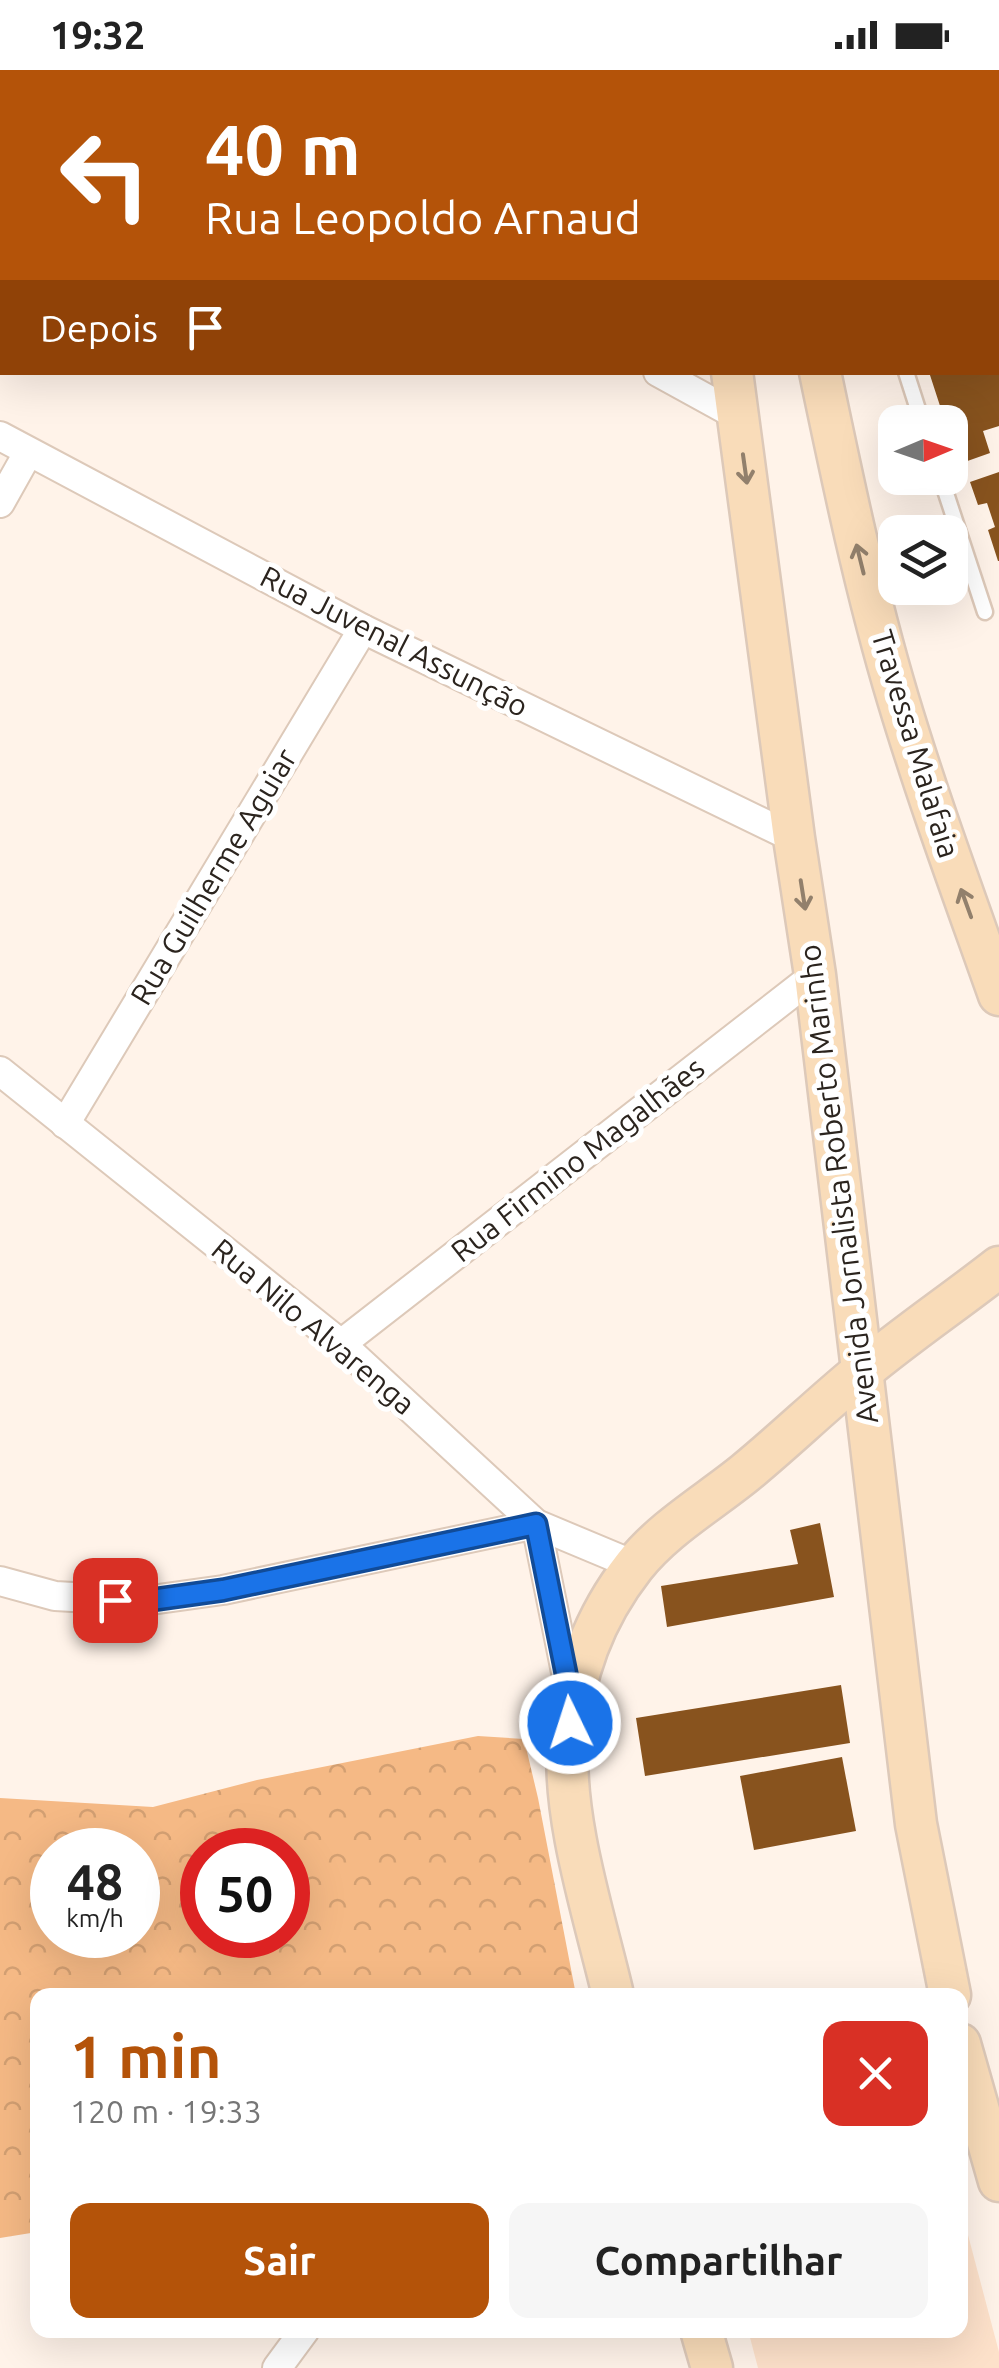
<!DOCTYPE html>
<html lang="pt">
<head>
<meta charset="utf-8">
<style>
  body { margin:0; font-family:Ubuntu,sans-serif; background:#f6f6f6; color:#222; height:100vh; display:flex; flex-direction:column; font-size:38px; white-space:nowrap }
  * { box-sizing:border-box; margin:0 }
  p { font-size:32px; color:#767676 }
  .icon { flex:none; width:55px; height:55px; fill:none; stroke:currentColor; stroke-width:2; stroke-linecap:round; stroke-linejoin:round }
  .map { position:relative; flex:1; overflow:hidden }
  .panel { position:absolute; left:30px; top:1918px; width:938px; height:350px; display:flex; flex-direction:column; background:#fff; border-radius:20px; box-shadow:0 10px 40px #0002 }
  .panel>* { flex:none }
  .banner { position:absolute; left:0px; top:0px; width:1000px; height:305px; box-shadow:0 10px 40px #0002; background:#b45309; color:#fff; overflow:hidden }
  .needle { width:65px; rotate:88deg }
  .controls { position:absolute; left:878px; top:335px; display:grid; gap:20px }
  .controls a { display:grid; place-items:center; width:90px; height:90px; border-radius:20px; background:#fff; box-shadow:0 10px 40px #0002; font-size:50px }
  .speed { position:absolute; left:30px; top:1758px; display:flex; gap:20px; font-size:50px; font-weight:700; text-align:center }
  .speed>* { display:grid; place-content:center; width:130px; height:130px; border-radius:50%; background:#fff; box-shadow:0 10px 40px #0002; line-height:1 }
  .speed small { font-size:25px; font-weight:400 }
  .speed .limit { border:15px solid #d22; background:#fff; color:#111 }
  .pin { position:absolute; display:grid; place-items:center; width:85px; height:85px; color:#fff; margin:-42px; border-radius:20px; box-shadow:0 5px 15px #0006 }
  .me { position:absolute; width:110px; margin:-55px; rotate:356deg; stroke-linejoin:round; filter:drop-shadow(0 0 8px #0008) }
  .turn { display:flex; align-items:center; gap:35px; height:210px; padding:0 40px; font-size:45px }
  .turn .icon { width:130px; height:130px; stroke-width:2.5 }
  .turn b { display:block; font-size:70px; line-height:85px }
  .then { display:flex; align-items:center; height:95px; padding:0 40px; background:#0003; gap:20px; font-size:38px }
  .round { display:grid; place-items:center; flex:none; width:105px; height:105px; border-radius:20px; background:#f6f6f6 }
  .head { display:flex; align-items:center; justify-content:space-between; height:170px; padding:0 40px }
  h1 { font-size:60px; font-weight:700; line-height:75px; color:#b45309 }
  .action { display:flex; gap:20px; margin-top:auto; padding:20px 40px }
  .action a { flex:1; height:115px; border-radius:20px; background:#b45309; color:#fff; font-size:40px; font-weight:700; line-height:115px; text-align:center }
  .action a+a { background:#f6f6f6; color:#222 }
  .status { display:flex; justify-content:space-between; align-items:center; height:70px; padding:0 50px; background:#fff; direction:ltr }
  .status svg { height:28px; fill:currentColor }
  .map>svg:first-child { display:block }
</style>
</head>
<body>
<div class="status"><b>19:32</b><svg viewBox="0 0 49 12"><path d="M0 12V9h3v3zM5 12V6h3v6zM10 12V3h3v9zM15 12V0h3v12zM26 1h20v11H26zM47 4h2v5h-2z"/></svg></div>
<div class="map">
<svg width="999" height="2298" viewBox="0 0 999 2298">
  <defs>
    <pattern id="forest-crowns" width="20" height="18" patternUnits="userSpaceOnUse" patternTransform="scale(2.5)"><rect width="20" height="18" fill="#f5b985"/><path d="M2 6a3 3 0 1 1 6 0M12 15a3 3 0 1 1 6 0" fill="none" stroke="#d29f72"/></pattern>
  </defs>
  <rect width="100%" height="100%" fill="#fff3e9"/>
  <polygon fill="#fde1ca" points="960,2146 963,2146 999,2282 999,2298 758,2298 748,2260 960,2260"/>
  <path fill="url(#forest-crowns)" fill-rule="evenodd" d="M478,1666L524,1669L538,1728L576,1925H38L37,2162L0,2168V1728L153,1737L257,1710ZM52,1780H138V1865H52ZM202,1780H288V1865H202Z"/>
  <g fill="#88531e">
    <polygon points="929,302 999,302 999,356 983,361 990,383 959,394 950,367 950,364 957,362 950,339 942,342"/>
    <polygon points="999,402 999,491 998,491 988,460 995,457 987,433 978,435 970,412"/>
    <polygon points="820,1453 834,1527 667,1557 661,1516 798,1494 790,1460"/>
    <polygon points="841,1615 850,1673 645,1706 636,1648"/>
    <polygon points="842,1687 856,1761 754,1780 740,1706"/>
  </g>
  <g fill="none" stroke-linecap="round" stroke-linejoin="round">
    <defs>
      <g id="lane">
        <polyline points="933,0 934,2"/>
        <polyline points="998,156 999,156"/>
        <polyline points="998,187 999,191"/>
        <polyline points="906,302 922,352"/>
        <polyline points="941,408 985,542"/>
      </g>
      <g id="street">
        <polyline points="97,0 101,2"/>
        <polyline points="658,302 738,346"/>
        <polyline points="0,366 363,559 794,768"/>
        <polyline points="0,433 28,383"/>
        <polyline points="0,1001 341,1274 536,1454 634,1495"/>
        <polyline points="65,1054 363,559"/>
        <polyline points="341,1274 815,905"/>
        <polyline points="0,1511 55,1526 144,1531 223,1520 536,1454 570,1622"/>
        <polyline points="277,2298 305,2260"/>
      </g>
      <g id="secondary">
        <polyline points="659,0 660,2"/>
        <polyline points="754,0 755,2"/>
        <polyline points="732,302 794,768 815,905 916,1754 950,1925"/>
        <path d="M820,302C843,412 866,522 898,629C928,729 964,826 999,925"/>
        <path d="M613,1925C595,1848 562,1749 568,1671C572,1606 594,1547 634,1496C663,1459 708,1433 745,1403C784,1371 820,1336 860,1303C904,1266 953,1233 999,1197"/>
        <polyline points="960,1974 999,2111"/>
        <polyline points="701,2260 712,2298"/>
      </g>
    </defs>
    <use href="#lane" stroke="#ddc9b9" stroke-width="19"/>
    <use href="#street" stroke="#ddc9b9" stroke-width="32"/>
    <use href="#secondary" stroke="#ddc9b9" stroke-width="45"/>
    <use href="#lane" stroke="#fff" stroke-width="14"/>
    <use href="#street" stroke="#fff" stroke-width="28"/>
    <use href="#secondary" stroke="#f9dcb9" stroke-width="40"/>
  </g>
  <defs><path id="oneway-shaft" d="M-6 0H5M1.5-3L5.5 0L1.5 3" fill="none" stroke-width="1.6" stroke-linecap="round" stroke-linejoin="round" transform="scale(2.5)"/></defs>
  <g stroke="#92806c">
    <use href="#oneway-shaft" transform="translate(745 399) rotate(82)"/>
    <use href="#oneway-shaft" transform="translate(860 489) rotate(-104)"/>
    <use href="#oneway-shaft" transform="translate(803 825) rotate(81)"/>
    <use href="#oneway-shaft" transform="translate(966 833) rotate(-110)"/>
  </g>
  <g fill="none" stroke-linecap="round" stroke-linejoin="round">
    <defs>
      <polyline id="route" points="115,1530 144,1531 223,1520 536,1454 572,1633 570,1653"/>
    </defs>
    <use href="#route" stroke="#114b97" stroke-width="25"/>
    <use href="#route" stroke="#1a73e8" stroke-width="18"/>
  </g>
  <g text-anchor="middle" stroke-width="10" stroke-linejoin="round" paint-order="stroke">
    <g font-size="30" fill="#2b241e" stroke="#fff">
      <text transform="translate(394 572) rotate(27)" y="10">Rua Juvenal Assunção</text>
      <text transform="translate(915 674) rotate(73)" y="10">Travessa Malafaia</text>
      <text transform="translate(214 807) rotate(-59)" y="10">Rua Guilherme Aguiar</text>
      <text transform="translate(578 1090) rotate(-38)" y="10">Rua Firmino Magalhães</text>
      <text transform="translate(839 1114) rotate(-97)" y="10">Avenida Jornalista Roberto Marinho</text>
      <text transform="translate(313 1257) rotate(40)" y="10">Rua Nilo Alvarenga</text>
    </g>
  </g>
</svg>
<div class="controls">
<a><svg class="needle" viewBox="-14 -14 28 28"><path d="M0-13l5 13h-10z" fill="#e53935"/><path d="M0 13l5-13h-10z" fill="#767676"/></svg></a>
<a><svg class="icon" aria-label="layers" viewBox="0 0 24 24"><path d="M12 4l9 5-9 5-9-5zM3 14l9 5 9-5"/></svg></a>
</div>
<div class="speed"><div>48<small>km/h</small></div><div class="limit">50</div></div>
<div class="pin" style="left:115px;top:1530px;background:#d93025"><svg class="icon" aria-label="arrive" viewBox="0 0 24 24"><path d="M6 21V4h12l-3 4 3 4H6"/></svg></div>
<svg class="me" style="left:570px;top:1653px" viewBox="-20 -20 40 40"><circle r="17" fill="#1a73e8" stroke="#fff" stroke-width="3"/><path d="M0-11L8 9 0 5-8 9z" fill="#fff"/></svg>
<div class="banner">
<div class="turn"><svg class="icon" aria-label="left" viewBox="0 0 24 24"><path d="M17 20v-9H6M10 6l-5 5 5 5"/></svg><div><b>40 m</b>Rua Leopoldo Arnaud</div></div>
<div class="then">Depois<svg class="icon" aria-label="arrive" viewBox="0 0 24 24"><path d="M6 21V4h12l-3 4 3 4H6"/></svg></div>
</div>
<section class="panel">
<div class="head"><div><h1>1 min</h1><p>120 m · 19:33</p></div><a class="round" style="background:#d93025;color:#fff"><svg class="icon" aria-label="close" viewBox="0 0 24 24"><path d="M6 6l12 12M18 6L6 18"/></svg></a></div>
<div class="action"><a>Sair</a><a>Compartilhar</a></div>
</section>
</div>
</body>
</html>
